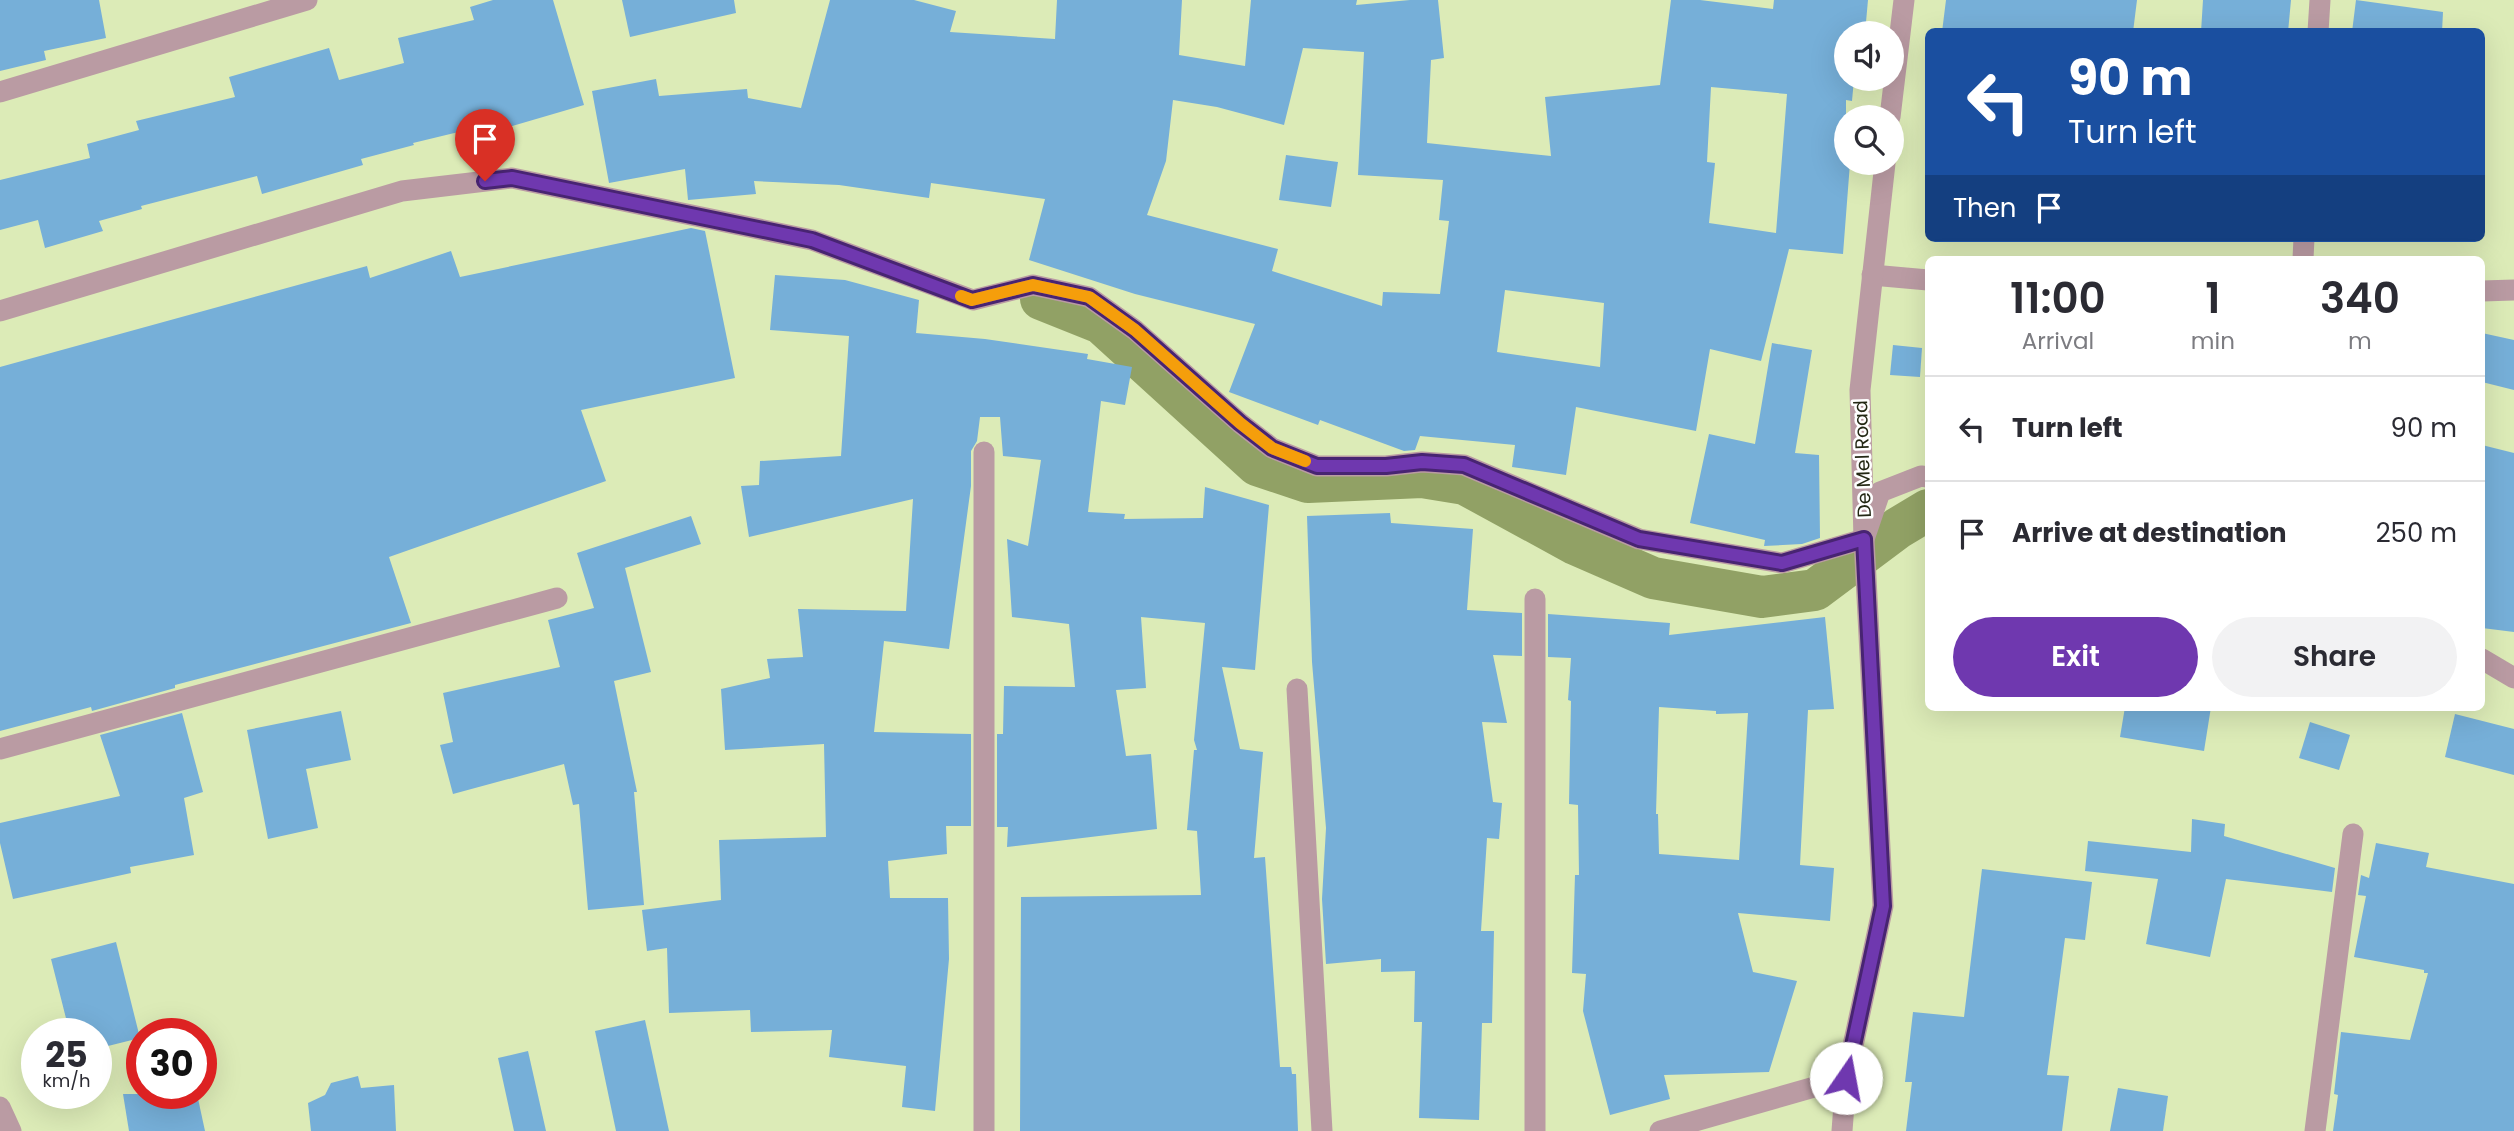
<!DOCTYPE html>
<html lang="en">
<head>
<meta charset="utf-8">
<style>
  body { margin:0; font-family:Poppins,sans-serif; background:#f2f2f3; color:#2b2b33; height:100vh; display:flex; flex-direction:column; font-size:26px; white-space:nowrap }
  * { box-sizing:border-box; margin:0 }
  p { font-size:23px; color:#7c7c81 }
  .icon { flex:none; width:38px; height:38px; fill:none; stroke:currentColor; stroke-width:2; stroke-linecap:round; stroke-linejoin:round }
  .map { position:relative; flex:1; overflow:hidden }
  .details { position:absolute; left:1925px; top:256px; width:560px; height:455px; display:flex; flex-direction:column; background:#fff; border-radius:10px; box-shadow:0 7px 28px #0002 }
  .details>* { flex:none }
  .guide { position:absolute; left:1925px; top:28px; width:560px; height:214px; border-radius:10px; box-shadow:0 7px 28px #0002; background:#1a4fa0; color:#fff; overflow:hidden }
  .buttons { position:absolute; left:1834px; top:21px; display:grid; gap:14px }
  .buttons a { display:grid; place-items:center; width:70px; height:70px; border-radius:50%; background:#fff; box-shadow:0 7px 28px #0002; font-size:35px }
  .speed { position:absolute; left:21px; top:1018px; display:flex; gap:14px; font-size:35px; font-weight:700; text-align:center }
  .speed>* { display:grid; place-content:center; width:91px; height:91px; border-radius:50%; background:#fff; box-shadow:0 7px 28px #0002; line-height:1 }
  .speed small { font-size:18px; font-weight:400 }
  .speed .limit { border:10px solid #d22; background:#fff; color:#111 }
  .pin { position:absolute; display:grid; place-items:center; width:60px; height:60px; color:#fff; margin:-72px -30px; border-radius:50% 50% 50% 0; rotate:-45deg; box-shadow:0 0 7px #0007 }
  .pin .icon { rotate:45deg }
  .me { position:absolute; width:77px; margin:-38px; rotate:12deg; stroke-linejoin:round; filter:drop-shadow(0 0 5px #0008) }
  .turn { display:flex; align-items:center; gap:24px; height:147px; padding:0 28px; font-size:32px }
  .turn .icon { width:91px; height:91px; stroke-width:2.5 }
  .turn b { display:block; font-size:49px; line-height:60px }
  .then { display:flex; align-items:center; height:66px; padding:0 28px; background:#0003; gap:14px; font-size:26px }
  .eta { display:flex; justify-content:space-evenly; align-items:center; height:119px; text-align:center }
  .eta b { font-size:42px; font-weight:600; line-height:49px }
  .button { display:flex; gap:14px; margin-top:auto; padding:14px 28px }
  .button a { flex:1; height:80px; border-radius:42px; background:#6f38af; color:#fff; font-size:28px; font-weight:600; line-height:80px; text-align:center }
  .button a+a { background:#f2f2f3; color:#2b2b33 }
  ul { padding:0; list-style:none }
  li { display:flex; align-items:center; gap:21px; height:105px; padding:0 28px; border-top:2px solid #e1e1e2 }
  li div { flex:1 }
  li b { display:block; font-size:26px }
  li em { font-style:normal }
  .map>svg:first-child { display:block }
</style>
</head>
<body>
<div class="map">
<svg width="2514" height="1131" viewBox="0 0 2514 1131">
  <rect width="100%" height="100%" fill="#dcebb7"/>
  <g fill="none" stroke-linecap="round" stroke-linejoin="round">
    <polyline stroke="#91a165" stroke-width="42" points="1041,299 1101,323 1257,465 1308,482 1422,477 1465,484 1575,544 1653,578 1762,597 1815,590 1898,528 1928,510"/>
  </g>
  <g fill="#76afd8" fill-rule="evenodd">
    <polygon points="0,0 99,0 106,38 44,51 46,60 0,71"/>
    <polygon points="493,0 553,0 584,105 505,128 504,121 413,143 414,145 361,159 363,165 262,194 257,176 141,206 142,209 99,221 103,231 45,248 38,220 0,230 0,180 90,158 87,144 139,130 136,121 235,97 229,77 329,48 339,80 404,63 398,38 474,20 470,7"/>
    <polygon points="622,0 734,0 736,13 630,37"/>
    <path d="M830,0H914L956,11L950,32L1055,39L1057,0H1182L1179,55L1245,66L1251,0H1357L1356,5L1410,0H1438L1444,58L1431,60L1427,143L1551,156L1545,97L1660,85L1671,0H1700L1773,9L1774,0H1868L1865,33H1846V79H1854L1852,101L1846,100V163H1850L1843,254L1789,249L1761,361L1710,349L1696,431L1576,407L1566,475L1512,467L1515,445L1420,436L1415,450L1404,451L1320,420L1318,425L1229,392L1255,324L1135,294L1029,260L1045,199L931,183L929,198L839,185L754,181L756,194L688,200L685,169L609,183L592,91L656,79L659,96L747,89L748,98L801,108ZM1303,48L1364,52L1358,175L1443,180L1439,220L1449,221L1440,294L1383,292L1382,306L1272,271L1278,249L1147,215L1166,161L1173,100L1217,107L1284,125ZM1711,87L1787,94L1776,233L1709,223L1715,163L1707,162ZM1505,290L1604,303L1600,367L1497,352Z"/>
    <polygon points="1946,0 2137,0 2133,32 1942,32"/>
    <polygon points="2203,0 2291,0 2288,32 2201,32"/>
    <polygon points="2356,0 2443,12 2442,32 2352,32"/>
    <polygon points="1286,155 1338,162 1331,207 1279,200"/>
    <polygon points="691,228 705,231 735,378 581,410 606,481 389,557 411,623 175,685 175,688 92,711 91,707 0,731 0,367 367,266 370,278 451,251 460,277"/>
    <polygon points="775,275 845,280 919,300 916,333 985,339 1088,354 1087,359 1132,367 1125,405 1101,401 1088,512 1125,514 1124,519 1203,518 1205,487 1269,505 1255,670 1222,667 1240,749 1263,752 1254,858 1265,857 1280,1067 1291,1067 1292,1074 1296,1074 1298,1131 1020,1131 1021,897 1201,895 1197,831 1187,830 1194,750 1197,750 1194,740 1205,623 1141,617 1146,688 1116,690 1126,756 1151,754 1157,829 1007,847 1008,827 997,827 997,734 1003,734 1004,686 1075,687 1069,624 1012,617 1007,539 1028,546 1041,460 1003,456 1000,417 980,417 977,441 971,451 971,486 949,649 884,641 874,732 971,734 971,826 946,826 947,854 888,861 890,898 948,898 949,959 935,1111 902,1107 906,1066 829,1057 832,1030 751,1032 750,1010 669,1013 667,948 647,951 642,910 721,900 719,840 826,837 824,744 725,750 721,689 770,678 767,659 803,657 798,609 906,611 913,499 749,537 741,486 759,485 760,461 841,456 849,336 770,330"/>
    <polygon points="2482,333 2514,340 2514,390 2482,382"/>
    <polygon points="1772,343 1812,350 1795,453 1819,455 1820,538 1802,544 1764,546 1765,540 1690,523 1709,434 1755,444"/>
    <polygon points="1893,345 1922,348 1920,377 1890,375"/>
    <polygon points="2482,445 2514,453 2514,632 2482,628"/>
    <polygon points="1390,513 1391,523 1473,529 1467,610 1522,613 1522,656 1493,655 1507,723 1482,722 1493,802 1502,803 1499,839 1487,838 1481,931 1494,931 1492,1023 1482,1023 1479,1120 1419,1118 1422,1022 1414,1022 1415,971 1381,972 1381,959 1326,964 1322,899 1326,828 1312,662 1307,516"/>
    <polygon points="691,516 701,544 625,568 651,672 614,681 637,792 634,792 644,905 588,910 579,804 573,805 564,764 453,794 440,745 453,742 443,693 560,667 548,620 594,608 577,553"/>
    <path d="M1548,614L1670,623L1669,635L1825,617L1834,709L1808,710L1800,865L1834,868L1830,921L1738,913L1753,972L1797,981L1769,1072L1664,1075L1670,1099L1610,1115L1583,1011L1586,974L1572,973L1575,875H1579L1578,805L1569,804L1571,701L1568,700L1571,658L1548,657ZM1659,707L1716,711V714L1748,713L1739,860L1659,854L1658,814H1656Z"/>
    <polygon points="2125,707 2211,707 2204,751 2120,737"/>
    <polygon points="341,711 351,760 306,769 318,828 268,839 247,730"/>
    <polygon points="182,713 203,792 184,798 194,855 130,867 131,873 13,899 0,843 0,823 120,796 100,735"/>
    <polygon points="2455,714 2514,729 2514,775 2445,757"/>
    <polygon points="2310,722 2350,735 2339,770 2299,758"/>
    <polygon points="2192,819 2225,824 2224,836 2335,868 2332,892 2226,879 2210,957 2146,944 2158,879 2085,871 2088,841 2191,852"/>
    <polygon points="2376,843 2429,853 2426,867 2514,884 2514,1131 2333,1131 2338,1095 2334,1094 2341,1032 2410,1040 2428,973 2424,973 2424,970 2354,957 2366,896 2358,895 2361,875 2369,878"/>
    <polygon points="1982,869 2092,882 2085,940 2065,938 2047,1075 2069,1076 2062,1131 1906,1131 1912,1082 1905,1082 1913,1012 1964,1017"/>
    <polygon points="116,942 140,1038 96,1049 96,1034 70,1034 51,959"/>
    <polygon points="645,1020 669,1131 616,1131 595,1031"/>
    <polygon points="528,1051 546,1131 514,1131 498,1058"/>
    <polygon points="358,1076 361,1088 394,1085 396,1131 311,1131 308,1103 325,1095 331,1083"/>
    <polygon points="2118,1088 2168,1096 2163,1131 2110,1131"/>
    <polygon points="123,1094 197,1094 205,1131 129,1131"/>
  </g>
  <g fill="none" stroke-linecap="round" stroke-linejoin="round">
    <g stroke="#ba9ba3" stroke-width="21">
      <polyline points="2318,32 2320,0"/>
      <polyline points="0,92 307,0"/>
      <polyline points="1890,117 1904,0"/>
      <polyline points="2303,259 2304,238"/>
      <polyline points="1872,275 1928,280"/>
      <polyline points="2482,291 2514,290"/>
      <polyline points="0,311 402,191 512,178 812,240 973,300 1033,285 1089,297 1135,330 1240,423 1272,448 1317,466 1386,466 1422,462 1464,465 1639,539 1782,563 1864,539 1880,492 1921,476 1928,477"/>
      <polyline points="984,452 984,1131"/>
      <polyline points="1535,599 1535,1131"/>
      <polyline points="2482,659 2514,678"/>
      <polyline points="1297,689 1322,1131"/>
      <polyline points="0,749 557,598"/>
      <polyline points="1660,1131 1846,1078"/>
      <polyline points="1842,1131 1846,1078 1883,906 1864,539 1860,390 1885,163"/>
      <polyline points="2315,1131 2353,834"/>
    </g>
    <polyline stroke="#ba9ba3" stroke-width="21" points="0,1107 11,1131"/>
  </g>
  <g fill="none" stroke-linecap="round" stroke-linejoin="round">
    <defs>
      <polyline id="route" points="485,181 512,178 812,240 972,300 1033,285 1089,297 1135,330 1240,423 1272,448 1317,466 1386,466 1422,462 1464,465 1639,539 1782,563 1864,539 1883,906 1846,1078"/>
    </defs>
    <use href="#route" stroke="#482472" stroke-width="18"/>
    <use href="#route" stroke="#6f38af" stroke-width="12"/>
    <polyline stroke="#f59e0b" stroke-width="12" points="961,296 972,300 1033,285 1089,297 1135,330 1240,423 1272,448 1305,461"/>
  </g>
  <g text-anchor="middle" stroke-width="5" stroke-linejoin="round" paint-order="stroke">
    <g font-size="19" fill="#232814" stroke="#fff">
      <text transform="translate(1862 459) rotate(-92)" y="7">De Mel Road</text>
    </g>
  </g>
</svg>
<div class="buttons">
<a><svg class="icon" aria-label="sound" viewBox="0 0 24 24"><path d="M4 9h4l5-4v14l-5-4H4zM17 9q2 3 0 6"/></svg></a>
<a><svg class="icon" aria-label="search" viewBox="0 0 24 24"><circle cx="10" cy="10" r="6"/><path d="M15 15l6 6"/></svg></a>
</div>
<div class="speed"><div>25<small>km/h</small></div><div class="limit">30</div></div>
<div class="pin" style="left:485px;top:181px;background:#d93025"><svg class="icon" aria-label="arrive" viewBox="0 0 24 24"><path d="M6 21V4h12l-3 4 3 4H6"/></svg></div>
<svg class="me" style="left:1846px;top:1078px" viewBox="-20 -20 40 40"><circle r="19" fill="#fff"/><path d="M0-13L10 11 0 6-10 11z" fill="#6f38af"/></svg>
<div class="guide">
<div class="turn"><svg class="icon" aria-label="left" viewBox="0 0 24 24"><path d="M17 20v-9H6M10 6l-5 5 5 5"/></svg><div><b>90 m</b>Turn left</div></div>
<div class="then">Then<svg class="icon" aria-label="arrive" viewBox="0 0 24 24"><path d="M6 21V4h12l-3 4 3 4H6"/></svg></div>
</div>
<section class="details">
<div class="eta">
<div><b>11:00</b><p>Arrival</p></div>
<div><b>1</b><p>min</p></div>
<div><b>340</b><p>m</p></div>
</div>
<ul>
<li><svg class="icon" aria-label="left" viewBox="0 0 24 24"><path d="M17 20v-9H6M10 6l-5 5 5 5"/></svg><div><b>Turn left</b></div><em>90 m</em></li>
<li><svg class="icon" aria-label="arrive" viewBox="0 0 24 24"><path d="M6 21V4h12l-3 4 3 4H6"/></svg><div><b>Arrive at destination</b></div><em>250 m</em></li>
</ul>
<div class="button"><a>Exit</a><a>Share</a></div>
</section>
</div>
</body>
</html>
